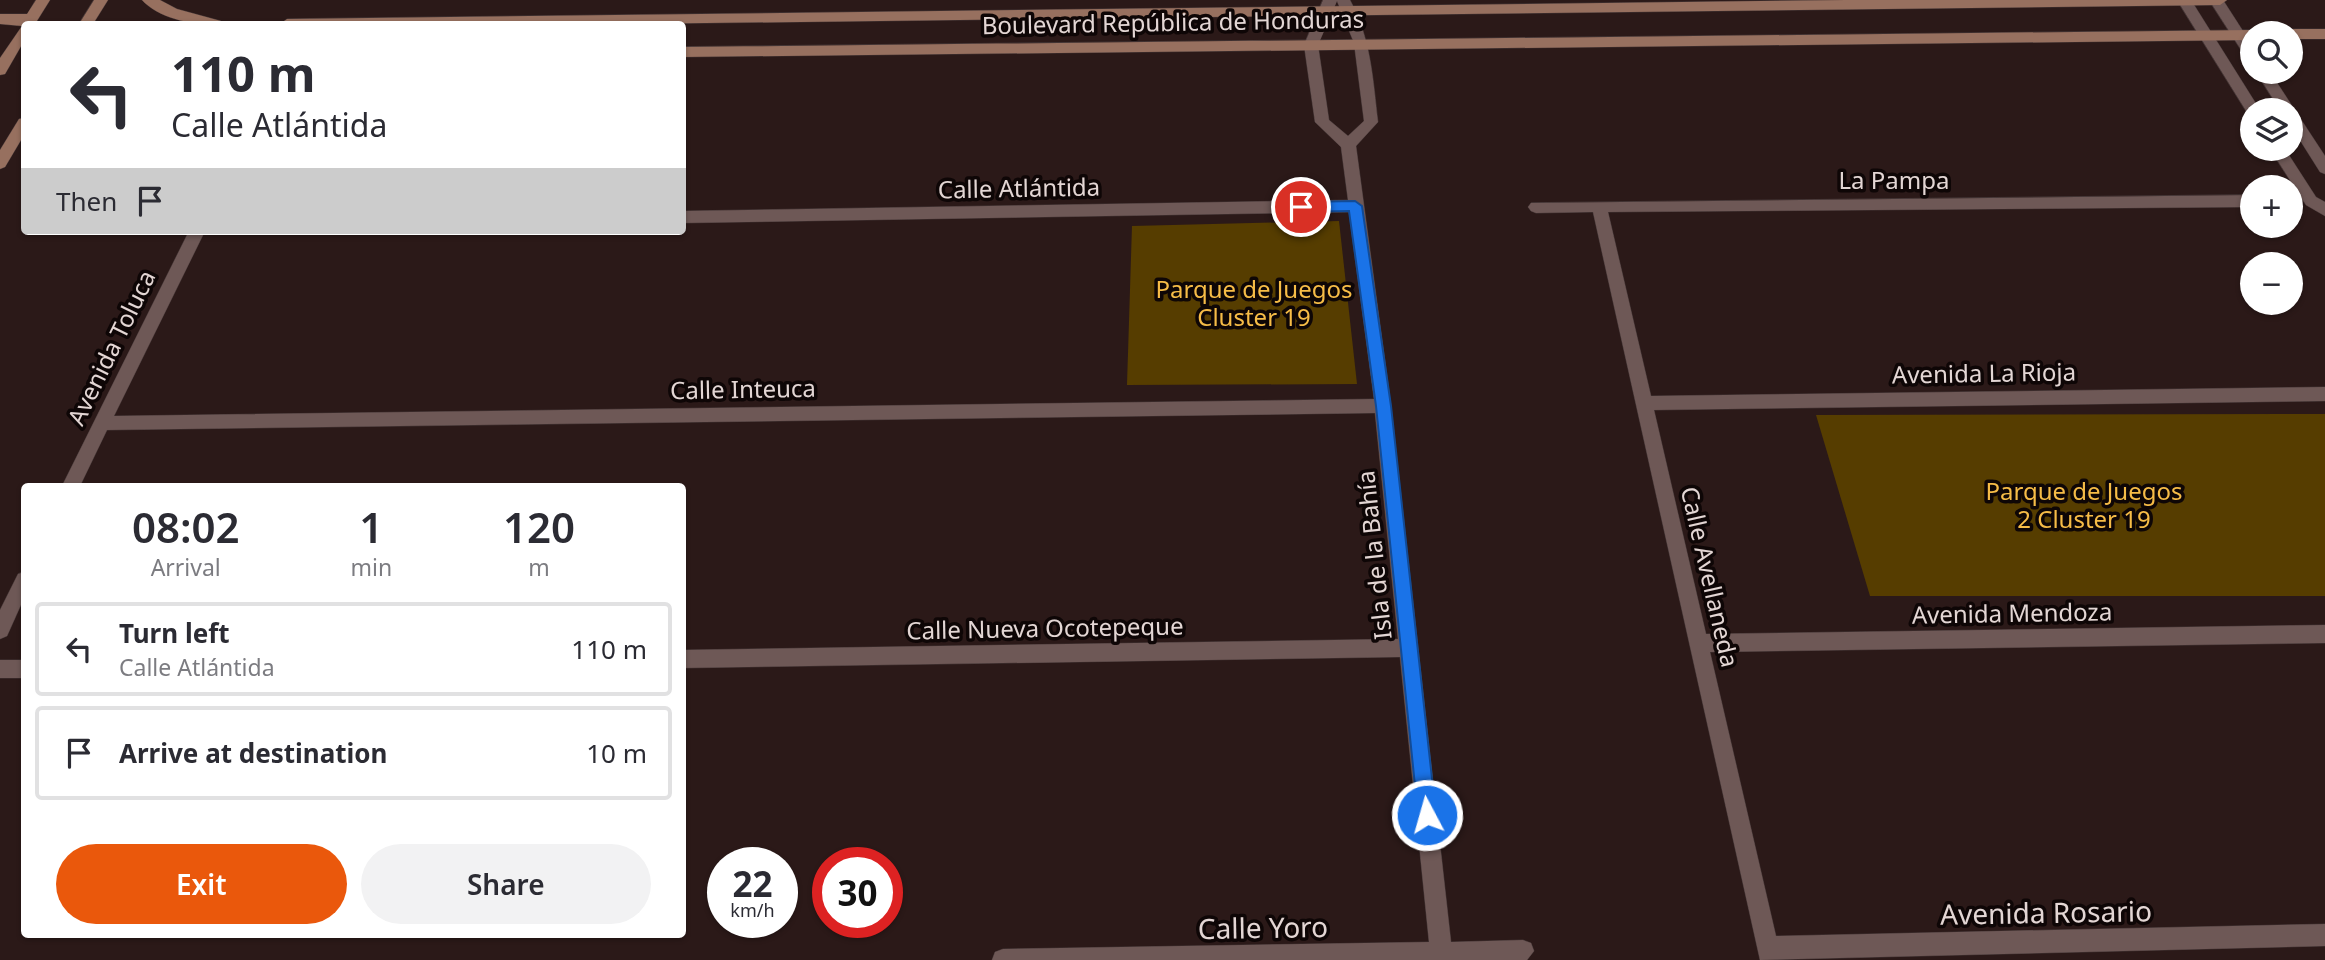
<!DOCTYPE html>
<html lang="en">
<head>
<meta charset="utf-8">
<style>
  body { margin:0; font-family:"Noto Sans",sans-serif; background:#f2f2f3; color:#2b2b33; height:100vh; display:flex; flex-direction:column; font-size:26px; white-space:nowrap }
  * { box-sizing:border-box; margin:0 }
  p { font-size:23px; color:#7c7c81 }
  .icon { flex:none; width:38px; height:38px; fill:none; stroke:currentColor; stroke-width:2; stroke-linecap:round; stroke-linejoin:round }
  .map { position:relative; flex:1; overflow:hidden }
  .drawer { position:absolute; left:21px; top:483px; width:665px; height:455px; display:flex; flex-direction:column; background:#fff; border-radius:7px; box-shadow:0 2px 5px #0004 }
  .drawer>* { flex:none }
  .hud { position:absolute; left:21px; top:21px; width:665px; height:214px; border-radius:7px; box-shadow:0 2px 5px #0004; background:#fff; color:#2b2b33; overflow:hidden }
  .fabs { position:absolute; left:2240px; top:21px; display:grid; gap:14px }
  .fabs a { display:grid; place-items:center; width:63px; height:63px; border-radius:50%; background:#fff; box-shadow:0 2px 5px #0004; font-size:35px }
  .speed { position:absolute; left:707px; top:847px; display:flex; gap:14px; font-size:35px; font-weight:700; text-align:center }
  .speed>* { display:grid; place-content:center; width:91px; height:91px; border-radius:50%; background:#fff; box-shadow:0 2px 5px #0004; line-height:1 }
  .speed small { font-size:18px; font-weight:400 }
  .speed .limit { border:10px solid #d22; background:#fff; color:#111 }
  .pin { position:absolute; display:grid; place-items:center; width:60px; height:60px; color:#fff; margin:-30px; border:4px solid #fff; border-radius:50%; box-shadow:0 2px 7px #0007 }
  .me { position:absolute; width:77px; margin:-38px; rotate:354deg; stroke-linejoin:round; filter:drop-shadow(0 0 5px #0008) }
  .turn { display:flex; align-items:center; gap:24px; height:147px; padding:0 35px; font-size:32px }
  .turn .icon { width:91px; height:91px; stroke-width:2.5 }
  .turn b { display:block; font-size:49px; line-height:60px }
  .then { display:flex; align-items:center; height:66px; padding:0 35px; background:#0003; gap:14px; font-size:26px }
  .eta { display:flex; justify-content:space-evenly; align-items:center; height:119px; text-align:center }
  .eta b { font-size:42px; font-weight:600; line-height:49px }
  .button { display:flex; gap:14px; margin-top:auto; padding:14px 35px }
  .button a { flex:1; height:80px; border-radius:42px; background:#ea580c; color:#fff; font-size:28px; font-weight:600; line-height:80px; text-align:center }
  .button a+a { background:#f2f2f3; color:#2b2b33 }
  ul { padding:0; list-style:none }
  li { display:flex; align-items:center; gap:21px; height:94px; margin:0 14px 10px; padding:0 21px; border:4px solid #e1e1e2; border-radius:7px }
  li div { flex:1 }
  li b { display:block; font-size:26px }
  li em { font-style:normal }
  .map>svg:first-child { display:block }
</style>
</head>
<body>
<div class="map">
<svg width="2325" height="960" viewBox="0 0 2325 960">
  <rect width="100%" height="100%" fill="#2b1918"/>
  <g fill="#563d00">
    <polygon points="1339,221 1357,384 1127,385 1132,226"/>
    <polygon points="2325,414 2325,596 1870,596 1816,415"/>
  </g>
  <g fill="none" stroke-linecap="round" stroke-linejoin="round">
    <defs>
      <g id="street">
        <path d="M1323,0H1350C1371,38 1373,80 1378,122L1356,146L1391,406L1451,942L1523,940L1531,943L1534,951L1527,960H992L995,952L1003,949L1429,942L1400,657L682,668V650L1398,639L1375,413L107,430L80,486H62L189,231H205L114,416L1374,399L1349,212L682,223V211L1348,200L1341,147L1315,122L1304,45ZM1337,1L1354,43L1364,121L1348,136L1329,120L1318,45Z"/>
        <polygon points="2177,0 2191,0 2260,110 2252,110 2252,115 2248,114"/>
        <polygon points="2209,0 2223,0 2252,45 2252,61 2247,59"/>
        <polygon points="2256,72 2270,72 2325,156 2325,174 2320,172 2291,126 2291,110 2280,110"/>
        <polygon points="2270,149 2285,149 2316,197 2325,202 2325,216 2306,205"/>
        <polygon points="2252,195 2252,207 1608,212 1651,396 2325,387 2325,401 1654,410 1706,634 2325,625 2325,643 1710,652 1776,936 2325,924 2325,946 1760,960 1593,212 1536,213 1531,211 1528,207 1531,203"/>
        <polygon points="24,572 24,598 7,636 0,639 0,610 18,574"/>
        <rect x="0" y="660" width="24" height="18"/>
      </g>
      <g id="secondary">
        <polygon points="36,0 50,0 35,24 24,24 24,41 5,74 0,75 0,58 22,26 0,24 0,14 27,14"/>
        <polygon points="94,0 108,0 93,24 79,24"/>
        <path d="M142,0H160L177,9L221,21L223,24C198,26 160,20 142,0Z"/>
        <polygon points="1846,0 2227,0 2220,5 627,24 280,24 287,19"/>
        <polygon points="2291,29 2325,29 2325,39 2291,39 2291,33 2284,33"/>
        <polygon points="2252,30 2258,33 2252,33 2252,40 682,57 682,47"/>
        <polygon points="24,118 24,135 5,167 0,169 0,150 19,119"/>
      </g>
    </defs>
    <use href="#street" stroke="#443636" stroke-width="1"/>
    <use href="#secondary" stroke="#443636" stroke-width="1"/>
    <use href="#street" fill="#6e5856" fill-rule="evenodd"/>
    <use href="#secondary" fill="#97705f" fill-rule="evenodd"/>
  </g>
  <polygon fill="#1a73e8" stroke="#114b97" stroke-width="2" points="1355,201 1362,206 1391,406 1436,815 1433,821 1427,824 1420,821 1418,815 1376,406 1349,211 1301,212 1295,207 1301,202"/>
  <g text-anchor="middle" stroke-width="7" stroke-linejoin="round" paint-order="stroke">
    <g font-size="24" fill="#e3d6d4" stroke="#0e0606">
      <text transform="translate(1173 23) rotate(-1)" y="8">Boulevard República de Honduras</text>
      <text x="1894" y="189">La Pampa</text>
      <text transform="translate(1019 189) rotate(-1)" y="8">Calle Atlántida</text>
      <text transform="translate(112 348) rotate(-64)" y="8">Avenida Toluca</text>
      <text transform="translate(1984 374) rotate(-1)" y="8">Avenida La Rioja</text>
      <text transform="translate(743 390) rotate(-1)" y="8">Calle Inteuca</text>
      <text transform="translate(1375 555) rotate(-96)" y="8">Isla de la Bahía</text>
      <text transform="translate(1709 577) rotate(77)" y="8">Calle Avellaneda</text>
      <text transform="translate(2012 614) rotate(-1)" y="8">Avenida Mendoza</text>
      <text transform="translate(1045 629) rotate(-1)" y="8">Calle Nueva Ocotepeque</text>
    </g>
    <g font-size="24" fill="#f6bc47" stroke="#0e0606">
      <text x="1254" y="298">Parque de Juegos<tspan x="1254" dy="28">Cluster 19</tspan></text>
      <text x="2084" y="500">Parque de Juegos<tspan x="2084" dy="28">2 Cluster 19</tspan></text>
    </g>
    <g font-size="28" fill="#e3d6d4" stroke="#0e0606">
      <text transform="translate(2046 913) rotate(-1)" y="10">Avenida Rosario</text>
      <text transform="translate(1263 928) rotate(-1)" y="10">Calle Yoro</text>
    </g>
  </g>
</svg>
<div class="fabs">
<a><svg class="icon" aria-label="search" viewBox="0 0 24 24"><circle cx="10" cy="10" r="6"/><path d="M15 15l6 6"/></svg></a>
<a><svg class="icon" aria-label="layers" viewBox="0 0 24 24"><path d="M12 4l9 5-9 5-9-5zM3 14l9 5 9-5"/></svg></a>
<a>+</a>
<a>−</a>
</div>
<div class="speed"><div>22<small>km/h</small></div><div class="limit">30</div></div>
<div class="pin" style="left:1301px;top:207px;background:#d93025"><svg class="icon" aria-label="arrive" viewBox="0 0 24 24"><path d="M6 21V4h12l-3 4 3 4H6"/></svg></div>
<svg class="me" style="left:1427px;top:815px" viewBox="-20 -20 40 40"><circle r="17" fill="#1a73e8" stroke="#fff" stroke-width="3"/><path d="M0-11L8 9 0 5-8 9z" fill="#fff"/></svg>
<div class="hud">
<div class="turn"><svg class="icon" aria-label="left" viewBox="0 0 24 24"><path d="M17 20v-9H6M10 6l-5 5 5 5"/></svg><div><b>110 m</b>Calle Atlántida</div></div>
<div class="then">Then<svg class="icon" aria-label="arrive" viewBox="0 0 24 24"><path d="M6 21V4h12l-3 4 3 4H6"/></svg></div>
</div>
<section class="drawer">
<div class="eta">
<div><b>08:02</b><p>Arrival</p></div>
<div><b>1</b><p>min</p></div>
<div><b>120</b><p>m</p></div>
</div>
<ul>
<li><svg class="icon" aria-label="left" viewBox="0 0 24 24"><path d="M17 20v-9H6M10 6l-5 5 5 5"/></svg><div><b>Turn left</b><p>Calle Atlántida</p></div><em>110 m</em></li>
<li><svg class="icon" aria-label="arrive" viewBox="0 0 24 24"><path d="M6 21V4h12l-3 4 3 4H6"/></svg><div><b>Arrive at destination</b></div><em>10 m</em></li>
</ul>
<div class="button"><a>Exit</a><a>Share</a></div>
</section>
</div>
</body>
</html>
